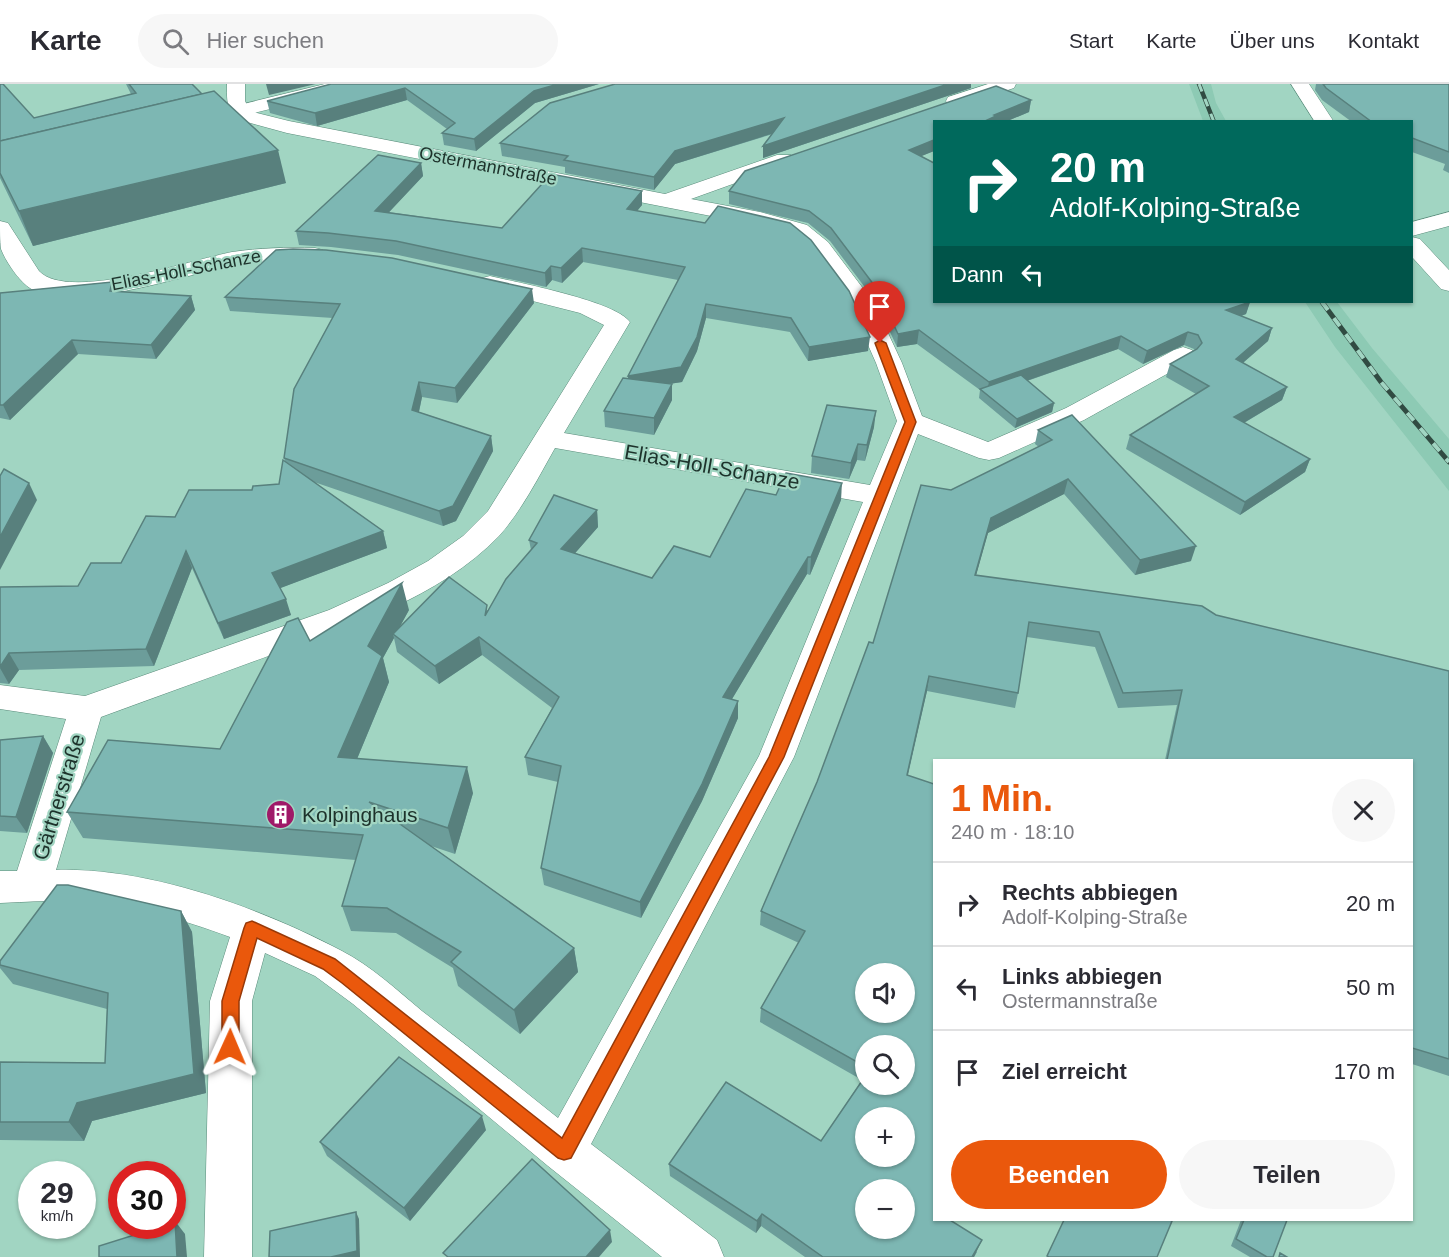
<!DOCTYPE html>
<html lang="de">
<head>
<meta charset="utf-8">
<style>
  body { margin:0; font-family:Arial,sans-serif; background:#f7f7f7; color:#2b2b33; height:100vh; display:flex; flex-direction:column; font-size:22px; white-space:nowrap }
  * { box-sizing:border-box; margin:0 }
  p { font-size:20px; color:#7c7c81 }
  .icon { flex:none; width:33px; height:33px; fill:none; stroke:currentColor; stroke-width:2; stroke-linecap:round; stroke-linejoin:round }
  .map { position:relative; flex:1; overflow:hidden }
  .side { position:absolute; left:933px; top:675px; width:480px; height:462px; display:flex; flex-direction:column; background:#fff; border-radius:0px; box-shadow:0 2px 4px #0004 }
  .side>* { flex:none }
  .guide { position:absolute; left:933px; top:36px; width:480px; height:183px; border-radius:0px; box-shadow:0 2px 4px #0004; background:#00695c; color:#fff; overflow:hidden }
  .buttons { position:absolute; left:855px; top:879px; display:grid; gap:12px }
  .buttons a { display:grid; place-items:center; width:60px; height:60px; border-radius:50%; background:#fff; box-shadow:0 2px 4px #0004; font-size:30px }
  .speed { position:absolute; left:18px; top:1077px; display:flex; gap:12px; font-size:30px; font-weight:700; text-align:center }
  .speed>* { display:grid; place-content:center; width:78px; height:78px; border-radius:50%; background:#fff; box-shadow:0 2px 4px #0004; line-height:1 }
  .speed small { font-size:15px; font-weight:400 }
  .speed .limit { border:9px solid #d22; background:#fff; color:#111 }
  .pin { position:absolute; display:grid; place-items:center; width:51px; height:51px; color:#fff; margin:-62px -26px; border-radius:50% 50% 50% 0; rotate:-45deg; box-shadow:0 0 6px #0007 }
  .pin .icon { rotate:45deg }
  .me { position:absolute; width:66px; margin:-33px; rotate:1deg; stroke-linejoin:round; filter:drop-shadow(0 0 4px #0008) }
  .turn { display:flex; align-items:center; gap:21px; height:126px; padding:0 18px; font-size:27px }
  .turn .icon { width:78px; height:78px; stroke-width:2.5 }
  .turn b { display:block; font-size:42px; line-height:51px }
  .then { display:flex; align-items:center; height:57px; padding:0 18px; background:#0003; gap:12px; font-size:22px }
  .round { display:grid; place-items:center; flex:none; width:63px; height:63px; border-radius:32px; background:#f7f7f7 }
  .head { display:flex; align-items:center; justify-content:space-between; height:102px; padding:0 18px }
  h1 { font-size:36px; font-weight:600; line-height:45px; color:#ea580c }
  .primary-button { display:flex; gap:12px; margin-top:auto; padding:12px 18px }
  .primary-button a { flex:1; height:69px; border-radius:36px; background:#ea580c; color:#fff; font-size:24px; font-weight:600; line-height:69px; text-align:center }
  .primary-button a+a { background:#f7f7f7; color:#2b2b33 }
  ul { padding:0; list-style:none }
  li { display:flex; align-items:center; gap:18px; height:84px; padding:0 18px; border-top:2px solid #e1e1e2 }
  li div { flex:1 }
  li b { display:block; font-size:22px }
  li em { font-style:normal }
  header { display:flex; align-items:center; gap:36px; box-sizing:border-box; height:84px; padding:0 30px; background:#fff; border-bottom:2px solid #e1e1e2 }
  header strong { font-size:28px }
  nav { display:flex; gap:33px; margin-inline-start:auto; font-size:21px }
  .search { width:420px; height:54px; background:#f7f7f7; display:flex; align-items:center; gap:15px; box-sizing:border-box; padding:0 21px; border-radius:33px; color:#7c7c81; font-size:22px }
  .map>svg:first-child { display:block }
</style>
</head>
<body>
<header>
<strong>Karte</strong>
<div class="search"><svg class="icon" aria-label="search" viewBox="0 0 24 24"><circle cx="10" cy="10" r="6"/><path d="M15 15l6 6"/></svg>Hier suchen</div>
<nav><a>Start</a><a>Karte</a><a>Über uns</a><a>Kontakt</a></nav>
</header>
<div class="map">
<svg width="1449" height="1173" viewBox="0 0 1449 1173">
  <rect width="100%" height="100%" fill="#a1d5c2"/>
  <g fill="#8dcab4">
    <polygon points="1189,0 1211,0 1216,19 1226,37 1203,37"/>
    <polygon points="1305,218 1337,218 1372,264 1449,355 1449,407 1335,263"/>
  </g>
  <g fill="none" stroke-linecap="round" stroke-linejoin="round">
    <defs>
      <g id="minor">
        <polygon points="988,0 1016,0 1014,4 955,23 948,21 946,17 948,13"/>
        <polygon points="1291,0 1309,0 1334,38 1315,38"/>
        <path d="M240,21L257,29L289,37L665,110L777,71H791L794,75L791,79L691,115L760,128L807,141L828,158L874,219L902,279L922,332L988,358L1066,324L1174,266L1183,263L1192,266L1196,271L1192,276L1084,336L999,374L989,376L979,374L918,350L794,673L591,1060L717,1156L724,1173H662L548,1082L353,920L315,892L265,869L252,917V1173H204L210,917L230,853C182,835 129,820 78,817C52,816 26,818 0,819V787H17L66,635L0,625V601L85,612L329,526L388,499L428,477L463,452L488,427L604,241L580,229L482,204L478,199L482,194L490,192C519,199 615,217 630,238L564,349L870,401L897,337L876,279L850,220L812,168L791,151L757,141L287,49L243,37L230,27L233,23ZM555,364L863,418L759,672L558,1034C513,998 468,962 422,927C397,906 371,882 342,867C261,824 148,783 56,786L101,633C158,612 214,592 271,571C350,542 439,514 499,452C522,426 538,394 555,364Z"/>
        <polygon points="1449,128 1449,142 1412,152 1412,138"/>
        <path d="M0,137L8,139L39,187C68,218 191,176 232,168C259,164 287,163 315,164L323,166L326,171L323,176C311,179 299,177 287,177C269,177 250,179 232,182C185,190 66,233 27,202C17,194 5,176 1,165C0,157 0,146 0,137Z"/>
        <polygon points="1412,153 1420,155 1449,186 1449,207 1441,205 1412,173"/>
      </g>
      <path id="tertiary" d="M227,0H245V17L250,27L247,31H233C226,21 227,12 227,0Z"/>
      <polygon id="secondary" points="325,0 357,0 355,4 193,44 186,42 183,38 186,34"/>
    </defs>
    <use href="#minor" stroke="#598b7a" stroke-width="1"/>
    <use href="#tertiary" stroke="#598b7a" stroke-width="1"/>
    <use href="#secondary" stroke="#598b7a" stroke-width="1"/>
    <use href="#minor" fill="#fff" fill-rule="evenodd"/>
    <use href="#tertiary" fill="#fff" fill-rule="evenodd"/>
    <use href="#secondary" fill="#fff" fill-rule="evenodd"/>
    <defs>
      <polyline id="rail-far1" points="1199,0 1214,38"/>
      <polyline id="rail" points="1322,218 1381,298 1449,378"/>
    </defs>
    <use href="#rail-far1" stroke="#314b42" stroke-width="4.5"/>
    <use href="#rail" stroke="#314b42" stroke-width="5"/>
    <use href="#rail-far1" stroke="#a1d5c2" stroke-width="3" stroke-dasharray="8" stroke-linecap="butt"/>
    <use href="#rail" stroke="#a1d5c2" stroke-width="4" stroke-dasharray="10" stroke-linecap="butt"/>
  </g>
  <g fill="#6c9d9a" fill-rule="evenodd">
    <polygon points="0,0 34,34 131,10 126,0 192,0 286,99 33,162 0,94"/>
    <polygon points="331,0 599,0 535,19 476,67 444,61 442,49 447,45 407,16 317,42 270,29 267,17"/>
    <polygon points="615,0 971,0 971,4 763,74 763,62 773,50 675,80 654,106 565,89 565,83 502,72 500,59"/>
    <polygon points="1316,0 1449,0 1449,89 1443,86 1445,80 1412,68 1412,38 1352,38 1322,16 1315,6"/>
    <polygon points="996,2 1031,16 1029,28 1005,38 934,38 934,67 921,72 934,79 934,218 1250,218 1246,230 1241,232 1272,244 1268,257 1243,279 1287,303 1282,316 1244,339 1310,375 1305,388 1240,431 1126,365 1130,351 1196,310 1166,293 1170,280 1195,266 1194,265 1184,261 1143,280 1118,265 1027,297 1054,319 1052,328 1015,344 979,314 980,306 917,260 897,263 876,218 830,157 808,139 729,120 729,107 745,87"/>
    <polygon points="421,79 423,92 389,128 502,144 642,107 642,121 637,127 868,267 808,277 790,248 706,234 697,267 682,298 669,300 672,316 654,351 605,343 604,327 628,294 678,196 583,178 562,199 552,196 546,203 398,171 331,163 299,161 296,147"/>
    <polygon points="112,198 116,208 191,212 195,226 156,275 78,270 10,336 0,334 0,209"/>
    <polygon points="225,213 534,219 457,319 422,313 419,328 491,352 493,367 456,437 443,442 314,398 383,447 387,464 280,504 291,531 224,555 192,484 154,582 19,586 9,600 0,599 0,503 78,502 121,479 175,433 252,406 279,400 285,377 284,374 333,234 230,227"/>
    <path d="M1072,331L1191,477L1135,491L1064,410L988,449L976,491L1216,531L1449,587V992L1412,980V676H1165L1177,621L1118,624L1095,563L1027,553L1018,609L1015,624L927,607L908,691L934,1136L977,1168L974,1173H805L761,1142L756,1149L670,1092L669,1080L821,1057L862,996L760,938L761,924L799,859L760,841L761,827L817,698L873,559L951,406L1039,363L1035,360L1038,346ZM866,962L904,1000H866Z"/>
    <polygon points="874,343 865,377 857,376 849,395 811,389 812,372"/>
    <polygon points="776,411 841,416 810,491 807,490 732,615 738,634 702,717 641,834 544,801 541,784 558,698 528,691 525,673 552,624 482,571 439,600 397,568 394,554 383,574 389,598 357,675 473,709 455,770 431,762 574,864 578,888 520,950 458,902 453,884 396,849 351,847 342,822 356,776 83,754 67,728 220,665 310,557 409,526 399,543 488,526 531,466 529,456 597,426 598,443 575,469 652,494 710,473"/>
    <polygon points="43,652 53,669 27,749 0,747 0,656"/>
    <polygon points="181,827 192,848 206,1009 92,1037 84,1057 0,1056 0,978 105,979 107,925 13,900 0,884 0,877"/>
    <polygon points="486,1046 410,1137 327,1072 320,1058"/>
    <polygon points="1241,1136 1287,1136 1273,1173 1250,1173 1231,1162"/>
  </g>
  <g fill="#58807d">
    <polygon points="266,0 316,0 269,11"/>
    <polygon points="558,0 599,0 535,19 476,67 474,55 534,7"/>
    <polygon points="948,0 971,0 971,4 763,74 763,62"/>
    <polygon points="405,4 407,16 317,42 315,29"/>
    <polygon points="1031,16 1029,28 1005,38 983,38 994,31"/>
    <polygon points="784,34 784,46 675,80 654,106 654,93 675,67"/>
    <polygon points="934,56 934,67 907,78 909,66"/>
    <polygon points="278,66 286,99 33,162 19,127"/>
    <polygon points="421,79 423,92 378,140 375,127"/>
    <polygon points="642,107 642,121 627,139 627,125"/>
    <polygon points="582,164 583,178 562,199 561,184"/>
    <polygon points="551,182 552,196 546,203 545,189"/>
    <polygon points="112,198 117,212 110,207"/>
    <polygon points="532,205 534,219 457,319 455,304"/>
    <polygon points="191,212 195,226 156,275 151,261"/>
    <polygon points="1250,218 1246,230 1222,239 1226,226"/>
    <polygon points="706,220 706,234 697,267 682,298 629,306 628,292"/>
    <polygon points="1272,244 1268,257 1231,289 1236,275"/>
    <polygon points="919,246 917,260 897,263 898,250"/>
    <polygon points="1188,248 1184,261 1143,280 1147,267"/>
    <polygon points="1121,252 1118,265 986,311 989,298"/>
    <polygon points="870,253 868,267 808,277 809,263"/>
    <polygon points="72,256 78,270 10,336 3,321"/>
    <polygon points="419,298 422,313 416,341 412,326"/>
    <polygon points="672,300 672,316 654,351 654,334"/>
    <polygon points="1287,303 1282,316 1230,347 1234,333"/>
    <polygon points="1054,319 1052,328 1015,344 1017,335"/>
    <polygon points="876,327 874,343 865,377 867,361"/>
    <polygon points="491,352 493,367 456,437 443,442 439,427"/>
    <polygon points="858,360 857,376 849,395 851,379"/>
    <polygon points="1310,375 1305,388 1240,431 1245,418"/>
    <polygon points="1068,395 1064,410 988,449 972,506 975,491 991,434"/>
    <polygon points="29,399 37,416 0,486 0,453"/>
    <polygon points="842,399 841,416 810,491 811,473"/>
    <polygon points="597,426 598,443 563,483 561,465"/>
    <polygon points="383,447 387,464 278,505 272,489"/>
    <polygon points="1196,462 1191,477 1135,491 1140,476"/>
    <polygon points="186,467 192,484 154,582 146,565"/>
    <polygon points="808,473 807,490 723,630 723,613"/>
    <polygon points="402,499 409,526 395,552 393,550 394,554 383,574 389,598 347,699 338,673 368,562"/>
    <polygon points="286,515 291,531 224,555 218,539"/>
    <polygon points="479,553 482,571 439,600 435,582"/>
    <polygon points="9,569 19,586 9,600 0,584"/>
    <polygon points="929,592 927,607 904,706 907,691"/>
    <polygon points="738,617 738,634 702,717 641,834 640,818"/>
    <polygon points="43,652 53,669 27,749 16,733"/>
    <polygon points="467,683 473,709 455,770 448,744"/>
    <polygon points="181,827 192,848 206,1009 92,1037 84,1057 69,1038 77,1019 194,990"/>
    <polygon points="574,864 578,888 520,950 514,926"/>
    <polygon points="482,1032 486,1046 410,1137 404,1124"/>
    <polygon points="356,1128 359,1135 360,1173 331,1173"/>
    <polygon points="762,1130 761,1142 756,1149 757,1137"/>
    <polygon points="175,1137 185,1150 187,1173 177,1173"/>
    <polygon points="610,1146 612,1158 599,1173 586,1173"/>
    <polygon points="982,1156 974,1173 972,1173"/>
  </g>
  <g fill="#7db7b3" stroke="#58807d" stroke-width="1.5" fill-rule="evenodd">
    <polygon points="0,0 3,0 34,34 136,9 129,0 192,0 202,10 0,57"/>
    <polygon points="331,0 558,0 534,7 474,55 442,49 455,39 405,4 315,29 267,17"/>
    <polygon points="615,0 948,0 763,62 784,34 675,67 654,93 564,76 568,72 500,59 550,19"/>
    <polygon points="1323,0 1449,0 1449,68 1412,54 1412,38 1372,38 1326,4"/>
    <polygon points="996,2 1031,16 994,31 996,32 983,38 934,38 934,56 909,66 934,79 934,218 1250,218 1226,226 1272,244 1236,275 1287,303 1234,333 1310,375 1245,418 1130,351 1209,302 1170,280 1197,265 1202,259 1198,251 1188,248 1147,267 1121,252 989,298 919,246 898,250 877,205 831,144 809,127 729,107 745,87"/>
    <polygon points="214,7 278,66 19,127 0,89 0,57"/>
    <polygon points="378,71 421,79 375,127 502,144 551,90 642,107 627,125 705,139 718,122 790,139 811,156 849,207 870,253 809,263 791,234 706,220 697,253 681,283 628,292 685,183 582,164 561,184 551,182 545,189 396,157 328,149 296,147"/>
    <polygon points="293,165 326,166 392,174 532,205 455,304 419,298 412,326 491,352 453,422 439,427 284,374 294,305 340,220 225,213 276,166"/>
    <polygon points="112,198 110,207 191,212 151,261 72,256 3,321 0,321 0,209"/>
    <polygon points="1021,291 1054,319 1017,335 980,305"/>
    <polygon points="623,294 672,300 654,334 604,327"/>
    <polygon points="827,321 876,327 867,361 858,360 851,379 812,372"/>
    <path d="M1072,331L1196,462L1140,476L1068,395L991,434L975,491L1202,522L1216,531L1449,587V975L1412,964V676H1167L1182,606L1123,609L1099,548L1029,538L1018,609L929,592L907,691L934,700V1136H950L982,1156L972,1173H823L762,1130L757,1137L669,1080L726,998L821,1057L866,991V1000H904V962H866V983L761,924L805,847L761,827L817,698L869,558L873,559L921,401L951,406L1052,356L1038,346ZM866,890H904V928H866ZM866,1034H904V1072H866ZM866,1106H904V1144H866Z"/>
    <polygon points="283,376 383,447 272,489 286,515 218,539 186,467 146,565 9,569 0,583 0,503 78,502 91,479 121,479 146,432 175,433 189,406 252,406 253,402 279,400"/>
    <polygon points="4,385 29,399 0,453 0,392"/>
    <polygon points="786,389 842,399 811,473 808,473 723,613 738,617 702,700 640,818 541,784 561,682 525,673 559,613 479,553 435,582 393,550 449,493 487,521 485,532 506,495 537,459 529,456 554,411 597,426 561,465 652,494 674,462 710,473 746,405 776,411"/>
    <polygon points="402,499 368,562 382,572 338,673 467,683 448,744 369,718 574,864 514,926 451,878 461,868 387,824 342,822 363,751 67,728 108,656 220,665 287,538 298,534 310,557"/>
    <polygon points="43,652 16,733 0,732 0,656"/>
    <polygon points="57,801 68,801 181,827 194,990 77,1019 69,1038 0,1038 0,978 105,979 108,909 0,881 0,877"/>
    <polygon points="399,973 482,1032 404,1124 320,1058"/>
    <polygon points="532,1075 610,1146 586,1173 448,1173 443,1169"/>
    <polygon points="356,1128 357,1167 331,1173 269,1173 270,1147"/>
    <polygon points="1064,1136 1170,1136 1172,1137 1157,1173 1049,1173 1047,1172"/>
    <polygon points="1244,1136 1287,1136 1273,1173 1267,1173 1236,1155"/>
    <polygon points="175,1137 177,1173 99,1173 99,1162 163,1142 172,1142 172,1138"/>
    <polygon points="1280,1169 1287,1173 1279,1173"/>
  </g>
  <polygon fill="#ea580c" stroke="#983908" stroke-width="1.5" points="880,256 886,259 916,338 784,673 571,1074 564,1076 558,1074 342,899 323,885 257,854 239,917 239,963 236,969 230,971 224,969 222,963 222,917 244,844 246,839 252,837 335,875 562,1054 769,673 905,338 875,259"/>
  <defs>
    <symbol id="building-disc" viewBox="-11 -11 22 22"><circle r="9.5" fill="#9f1968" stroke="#a1d5c2"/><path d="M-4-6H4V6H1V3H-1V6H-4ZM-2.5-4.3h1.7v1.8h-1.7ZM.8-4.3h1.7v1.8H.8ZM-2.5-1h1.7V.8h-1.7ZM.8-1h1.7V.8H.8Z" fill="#fff"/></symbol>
  </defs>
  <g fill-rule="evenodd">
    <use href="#building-disc" x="264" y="714" width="33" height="33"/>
  </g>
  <g text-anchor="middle" stroke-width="4.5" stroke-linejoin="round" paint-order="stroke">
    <g font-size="18" fill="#1d322b" stroke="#a1d5c2">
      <text transform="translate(488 82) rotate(11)" y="6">Ostermannstraße</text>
      <text transform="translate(186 186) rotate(-11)" y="6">Elias-Holl-Schanze</text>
    </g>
    <g font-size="21" fill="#1d322b" stroke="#a1d5c2">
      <text transform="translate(712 383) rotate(10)" y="7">Elias-Holl-Schanze</text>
      <text transform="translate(59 713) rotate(-73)" y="7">Gärtnerstraße</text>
    </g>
    <g font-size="21" fill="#1d322b" stroke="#a1d5c2" text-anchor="start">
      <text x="302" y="738">Kolpinghaus</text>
    </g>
  </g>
</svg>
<div class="buttons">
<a><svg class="icon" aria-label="sound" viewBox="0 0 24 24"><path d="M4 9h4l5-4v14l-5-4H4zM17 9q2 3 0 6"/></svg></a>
<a><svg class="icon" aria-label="search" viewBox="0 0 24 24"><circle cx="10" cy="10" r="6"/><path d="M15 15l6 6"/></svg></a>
<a>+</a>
<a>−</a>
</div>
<div class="speed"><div>29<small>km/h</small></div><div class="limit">30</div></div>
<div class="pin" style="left:880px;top:259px;background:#d93025"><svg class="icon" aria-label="arrive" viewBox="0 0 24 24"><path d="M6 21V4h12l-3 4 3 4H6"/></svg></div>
<svg class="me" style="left:230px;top:963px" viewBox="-20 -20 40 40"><path d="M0-17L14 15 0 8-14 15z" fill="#ea580c" stroke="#fff" stroke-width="4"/></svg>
<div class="guide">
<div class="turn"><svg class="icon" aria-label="right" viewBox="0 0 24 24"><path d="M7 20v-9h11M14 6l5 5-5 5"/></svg><div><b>20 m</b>Adolf-Kolping-Straße</div></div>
<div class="then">Dann<svg class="icon" aria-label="left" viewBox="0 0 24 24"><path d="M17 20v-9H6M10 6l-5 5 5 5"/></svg></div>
</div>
<section class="side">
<div class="head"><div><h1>1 Min.</h1><p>240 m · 18:10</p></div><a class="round"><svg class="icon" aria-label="close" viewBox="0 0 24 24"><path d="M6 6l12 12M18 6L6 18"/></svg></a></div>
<ul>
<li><svg class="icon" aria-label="right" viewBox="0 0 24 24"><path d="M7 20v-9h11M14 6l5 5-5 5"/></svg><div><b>Rechts abbiegen</b><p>Adolf-Kolping-Straße</p></div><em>20 m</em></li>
<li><svg class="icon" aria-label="left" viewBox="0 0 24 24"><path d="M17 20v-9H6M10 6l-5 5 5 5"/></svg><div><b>Links abbiegen</b><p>Ostermannstraße</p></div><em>50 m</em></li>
<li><svg class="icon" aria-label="arrive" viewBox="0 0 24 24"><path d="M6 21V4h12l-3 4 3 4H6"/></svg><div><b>Ziel erreicht</b></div><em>170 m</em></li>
</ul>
<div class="primary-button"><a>Beenden</a><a>Teilen</a></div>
</section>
</div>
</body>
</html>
